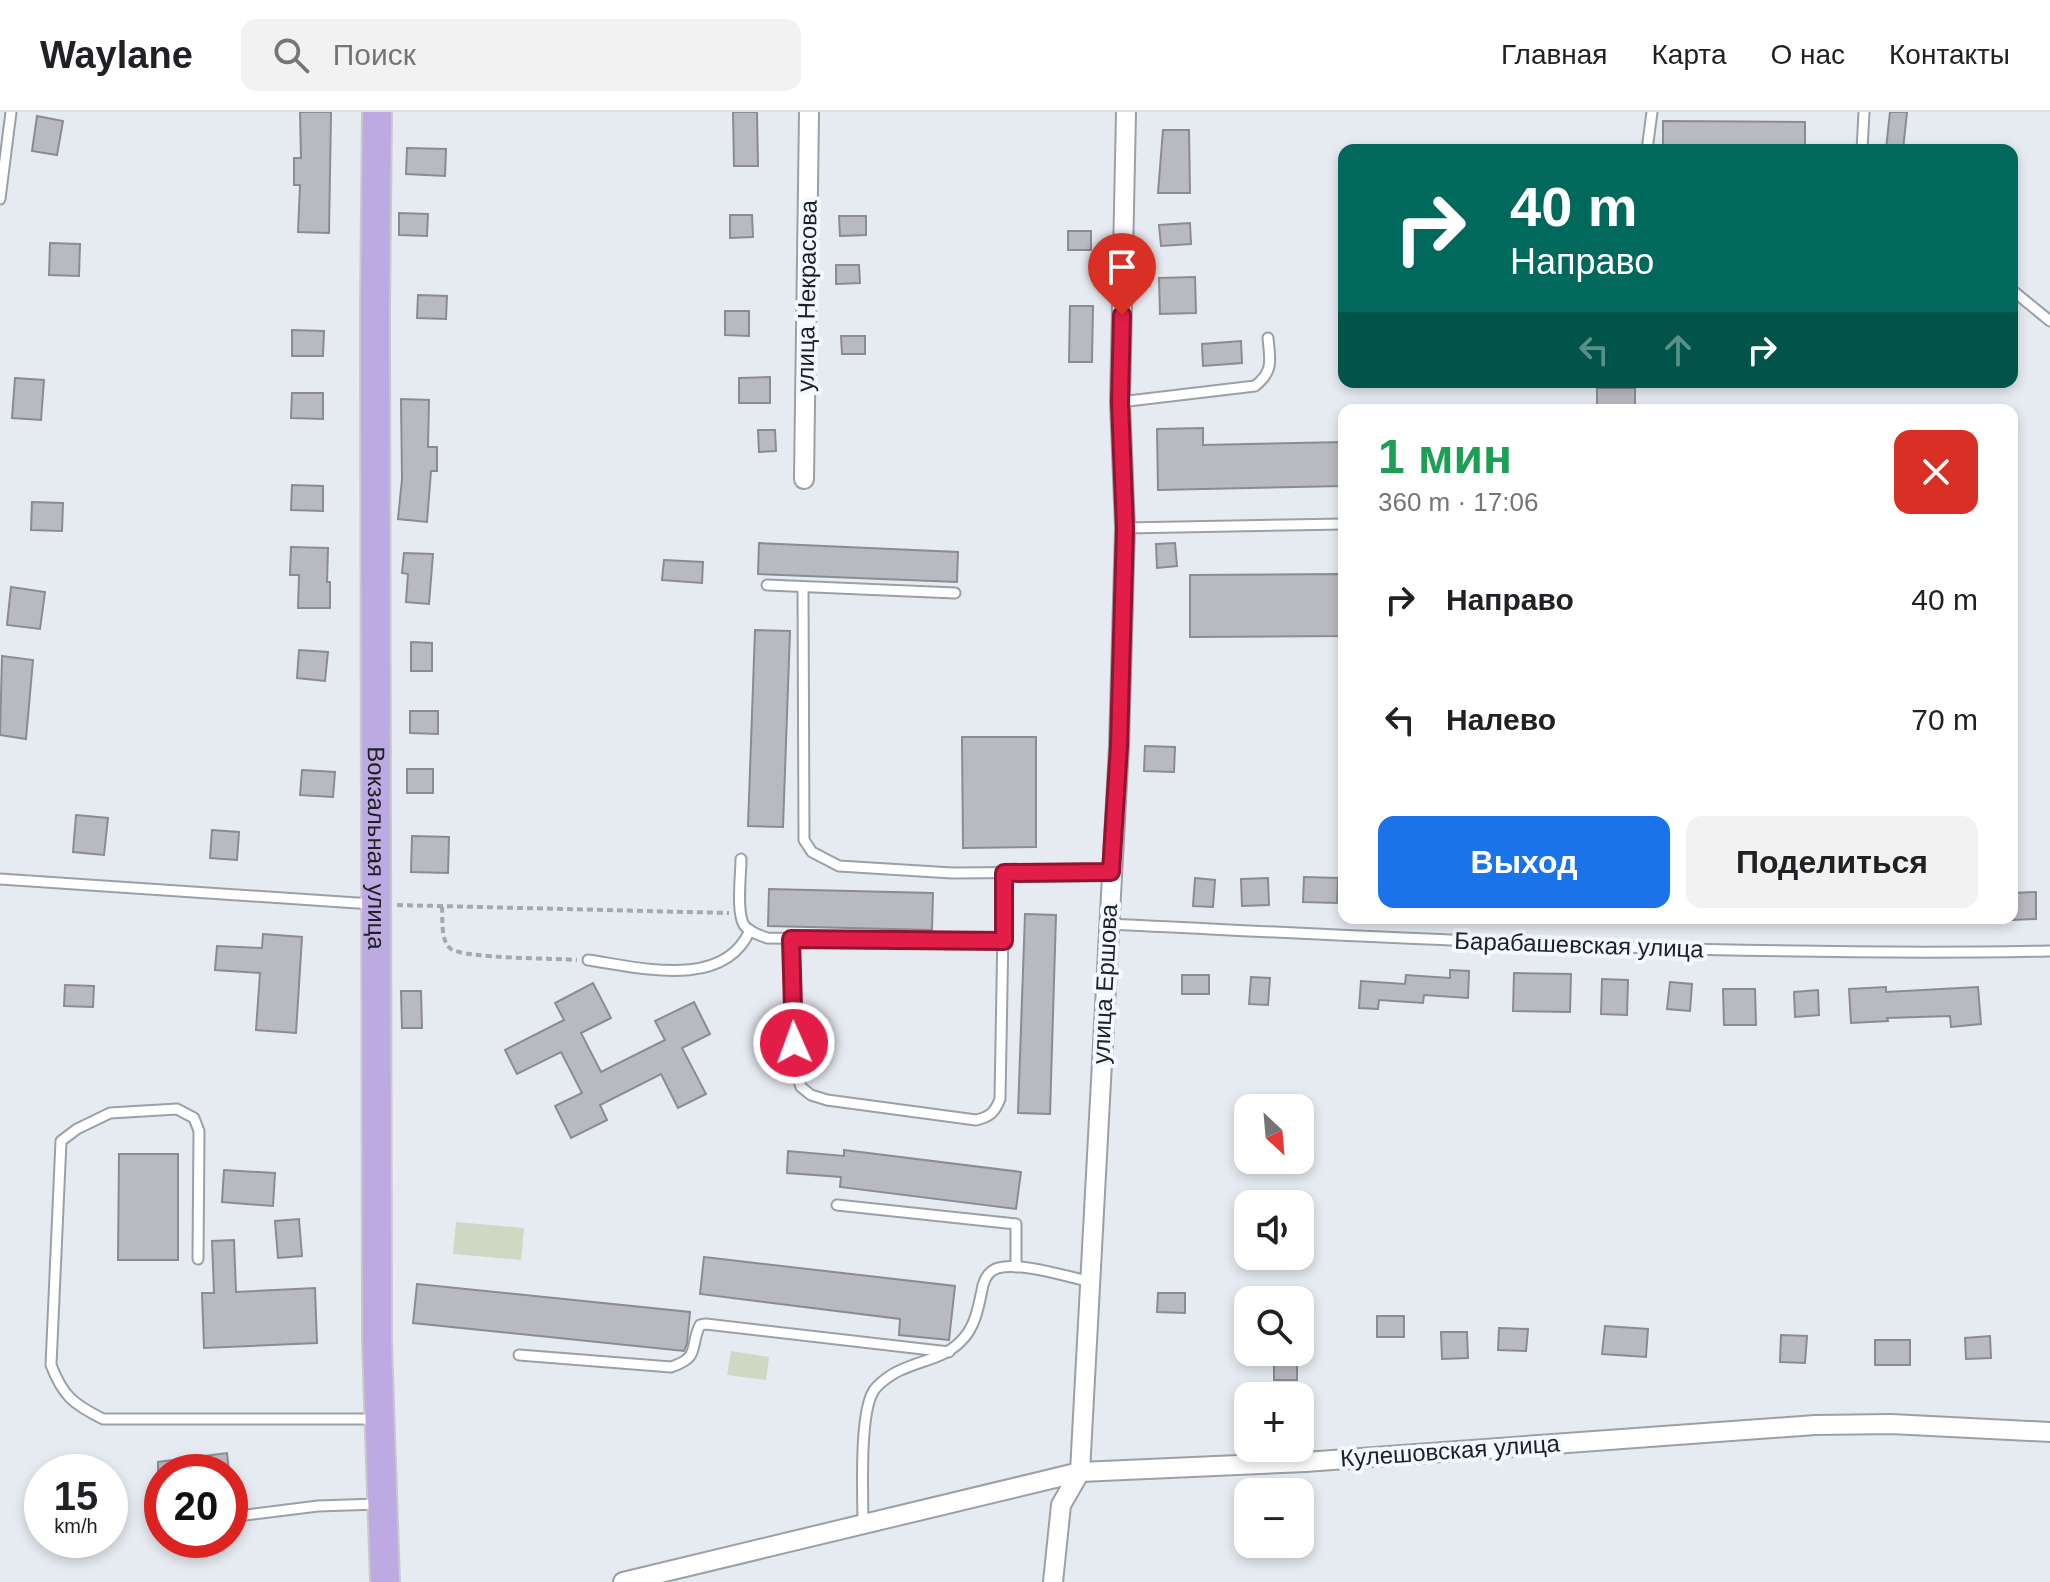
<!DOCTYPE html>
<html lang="ru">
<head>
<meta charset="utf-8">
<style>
  body { margin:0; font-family:Arial,sans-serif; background:#f2f2f2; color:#202124; height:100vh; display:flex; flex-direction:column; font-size:30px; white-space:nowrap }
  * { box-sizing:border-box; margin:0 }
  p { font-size:26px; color:#757577 }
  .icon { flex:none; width:44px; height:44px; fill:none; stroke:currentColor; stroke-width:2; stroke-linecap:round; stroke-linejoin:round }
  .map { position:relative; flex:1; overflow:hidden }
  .side { position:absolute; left:1338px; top:292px; width:680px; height:520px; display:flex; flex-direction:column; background:#fff; border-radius:16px; box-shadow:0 4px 12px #0003 }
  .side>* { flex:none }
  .top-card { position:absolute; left:1338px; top:32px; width:680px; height:244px; border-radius:16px; box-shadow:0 4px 12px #0003; background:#00695c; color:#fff; overflow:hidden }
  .needle { width:52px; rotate:154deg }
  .fabs { position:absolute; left:1234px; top:982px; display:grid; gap:16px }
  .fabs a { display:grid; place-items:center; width:80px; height:80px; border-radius:16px; background:#fff; box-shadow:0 4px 12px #0003; font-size:40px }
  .speed { position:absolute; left:24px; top:1342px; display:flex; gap:16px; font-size:40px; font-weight:700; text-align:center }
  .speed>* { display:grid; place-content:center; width:104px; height:104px; border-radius:50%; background:#fff; box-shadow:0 4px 12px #0003; line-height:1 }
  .speed small { font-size:20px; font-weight:400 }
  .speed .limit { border:12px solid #d22; background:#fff; color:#111 }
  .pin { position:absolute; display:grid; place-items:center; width:68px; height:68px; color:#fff; margin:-82px -34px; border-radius:50% 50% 50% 0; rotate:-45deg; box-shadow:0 0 8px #0007 }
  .pin .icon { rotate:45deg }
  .me { position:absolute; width:88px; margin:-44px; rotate:358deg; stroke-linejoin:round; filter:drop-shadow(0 0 6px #0008) }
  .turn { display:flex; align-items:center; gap:28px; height:168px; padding:0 40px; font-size:36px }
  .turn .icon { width:104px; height:104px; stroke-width:2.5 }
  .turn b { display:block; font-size:56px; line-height:68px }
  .lanes { display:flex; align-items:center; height:76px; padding:0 40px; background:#0003; justify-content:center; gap:40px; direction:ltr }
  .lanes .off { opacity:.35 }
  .round { display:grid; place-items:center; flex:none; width:84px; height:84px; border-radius:16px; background:#f2f2f2 }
  .headline { display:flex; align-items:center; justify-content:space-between; height:136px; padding:0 40px }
  h1 { font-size:48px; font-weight:800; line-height:60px; color:#1e9e55 }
  .button { display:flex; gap:16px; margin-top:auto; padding:16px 40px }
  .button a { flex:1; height:92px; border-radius:16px; background:#1a73e8; color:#fff; font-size:32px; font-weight:800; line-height:92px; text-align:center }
  .button a+a { background:#f2f2f2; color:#202124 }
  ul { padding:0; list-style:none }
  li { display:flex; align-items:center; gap:24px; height:120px; padding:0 40px }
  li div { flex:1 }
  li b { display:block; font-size:30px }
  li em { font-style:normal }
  header { display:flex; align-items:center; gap:48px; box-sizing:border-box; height:112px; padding:0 40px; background:#fff; border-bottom:2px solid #e0e0e0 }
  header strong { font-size:38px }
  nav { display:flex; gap:44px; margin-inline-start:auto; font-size:28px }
  .search { width:560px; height:72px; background:#f2f2f2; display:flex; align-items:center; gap:20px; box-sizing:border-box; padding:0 28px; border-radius:16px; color:#757577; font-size:30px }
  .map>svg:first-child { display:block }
</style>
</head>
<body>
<header>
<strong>Waylane</strong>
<div class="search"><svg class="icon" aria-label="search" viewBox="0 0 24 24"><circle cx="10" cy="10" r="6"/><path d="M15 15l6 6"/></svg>Поиск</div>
<nav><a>Главная</a><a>Карта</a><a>О нас</a><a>Контакты</a></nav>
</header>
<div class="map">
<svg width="2050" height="1470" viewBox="0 0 2050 1470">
  <rect width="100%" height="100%" fill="#e6ebf1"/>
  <g fill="#cfd8c3">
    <polygon points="456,1110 524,1116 521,1148 453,1142"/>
    <polygon points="731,1239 769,1245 766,1268 727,1263"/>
  </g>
  <g fill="#b9b9c0" stroke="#8b8b92" stroke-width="2">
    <polygon points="300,0 331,0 329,121 298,120 300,73 294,73 294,46 301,46"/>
    <polygon points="733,0 757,0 758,54 734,54"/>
    <polygon points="1890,0 1907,0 1903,38 1886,37"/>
    <polygon points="37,4 63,9 57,43 32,39"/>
    <polygon points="1663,9 1805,10 1805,38 1663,38"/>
    <polygon points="1163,18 1189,18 1190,81 1158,81"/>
    <polygon points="407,36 446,37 445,64 406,62"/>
    <polygon points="399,101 428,102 427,124 399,123"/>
    <polygon points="730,103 752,103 753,125 730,126"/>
    <polygon points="839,104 866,104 866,123 840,124"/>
    <polygon points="1190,111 1191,132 1161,134 1159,113"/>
    <rect x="1068" y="119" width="23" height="19"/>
    <polygon points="50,131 80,132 79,164 49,163"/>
    <polygon points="836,153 859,153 860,171 836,172"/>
    <polygon points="1195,165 1196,201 1160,202 1159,166"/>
    <polygon points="418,183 447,184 446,207 417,206"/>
    <polygon points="1070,194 1093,194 1092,250 1069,250"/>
    <polygon points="725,199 749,199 749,224 725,223"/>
    <polygon points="292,218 324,219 323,244 292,244"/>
    <polygon points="841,224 865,224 865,242 842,242"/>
    <polygon points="1241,229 1242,251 1203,254 1202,232"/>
    <polygon points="770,265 770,291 739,291 739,266"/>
    <polygon points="15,266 44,268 41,308 12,306"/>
    <rect x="1597" y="276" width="38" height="22"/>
    <polygon points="292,281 323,281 323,307 291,306"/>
    <polygon points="401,287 429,288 428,335 437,335 437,359 431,359 427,410 398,407 402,367"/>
    <polygon points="1203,316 1203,333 1344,330 1344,374 1158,378 1157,317"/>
    <polygon points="758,318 775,318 776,339 759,340"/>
    <polygon points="292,373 323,374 323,399 291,398"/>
    <polygon points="32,390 63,391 62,419 31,418"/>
    <polygon points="759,431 958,440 957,470 758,462"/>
    <polygon points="1175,431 1177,454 1157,456 1156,432"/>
    <polygon points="291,435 328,436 327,470 330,470 330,496 298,496 299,463 290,463"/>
    <polygon points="404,441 433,442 429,492 406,490 408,462 402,461"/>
    <polygon points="664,448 703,450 702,471 662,468"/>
    <polygon points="1344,462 1344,524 1190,525 1190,463"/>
    <polygon points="11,475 45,480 40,517 7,513"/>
    <polygon points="755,518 790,519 783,715 748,714"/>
    <polygon points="411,530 432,531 432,559 411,559"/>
    <polygon points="299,538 328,540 325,569 297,566"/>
    <polygon points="2,544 33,548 26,627 0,623"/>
    <polygon points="410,599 438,599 438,622 410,621"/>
    <polygon points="962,625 1036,625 1036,735 963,736"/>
    <polygon points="1145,634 1175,635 1174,660 1144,659"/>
    <rect x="407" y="657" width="26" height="24"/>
    <polygon points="302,658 335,660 333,685 300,683"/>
    <polygon points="76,703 108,706 104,743 73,740"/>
    <polygon points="212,718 239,720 237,748 210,746"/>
    <polygon points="412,724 449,725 448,761 411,760"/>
    <polygon points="1304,765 1338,766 1337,791 1303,790"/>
    <polygon points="1195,766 1215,768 1213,795 1193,794"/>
    <polygon points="1268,766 1269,793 1242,794 1241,767"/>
    <polygon points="769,777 933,781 932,818 768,814"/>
    <polygon points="2036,780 2036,807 2012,808 2012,781"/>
    <polygon points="1025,802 1056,803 1050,1002 1018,1001"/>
    <polygon points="263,822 302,825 296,921 256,918 260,861 215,858 217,834 262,836"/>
    <polygon points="1450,858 1469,859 1468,886 1424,883 1423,891 1379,888 1378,897 1359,896 1361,869 1405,872 1406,863 1450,866"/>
    <polygon points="1514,861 1571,862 1570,900 1513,899"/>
    <rect x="1182" y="863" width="27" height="19"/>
    <polygon points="1251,865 1270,866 1268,893 1249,892"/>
    <polygon points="1602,867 1628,868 1627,903 1601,902"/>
    <polygon points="1670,870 1692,872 1690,899 1667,897"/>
    <polygon points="593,871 611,906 581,921 601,960 665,928 655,909 694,890 710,922 682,936 706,982 678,996 661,962 600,993 607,1008 571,1026 555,994 582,981 561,940 517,962 505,938 564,908 555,891"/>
    <polygon points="65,873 94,874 93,895 64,894"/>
    <polygon points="1886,875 1886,880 1978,875 1981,912 1951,915 1950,904 1887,906 1888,909 1851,911 1849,877"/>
    <polygon points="1723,877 1755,877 1756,913 1724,913"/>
    <polygon points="1818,878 1819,903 1795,905 1794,880"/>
    <polygon points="401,879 421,879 422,916 402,916"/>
    <polygon points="844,1038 1021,1060 1016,1097 840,1075 841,1065 787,1061 788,1039 844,1044"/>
    <polygon points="119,1042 178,1042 178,1148 118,1148"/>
    <polygon points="224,1058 275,1061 273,1094 222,1090"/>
    <polygon points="299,1107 302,1144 278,1146 275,1109"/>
    <polygon points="234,1128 236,1180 315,1176 317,1231 204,1236 202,1181 214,1181 212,1129"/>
    <polygon points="704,1145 955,1174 949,1228 899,1223 900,1207 700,1182"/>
    <polygon points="417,1172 690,1200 687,1232 684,1239 413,1211"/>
    <polygon points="1158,1181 1185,1181 1185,1201 1157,1200"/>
    <rect x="1377" y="1204" width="27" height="21"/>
    <polygon points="1605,1214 1648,1217 1646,1245 1602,1242"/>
    <polygon points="1499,1216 1528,1217 1526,1239 1498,1238"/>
    <polygon points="1441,1220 1467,1220 1468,1246 1442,1247"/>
    <polygon points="1781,1223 1807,1224 1805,1251 1780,1250"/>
    <polygon points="1990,1224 1991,1246 1966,1247 1965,1226"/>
    <rect x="1875" y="1228" width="35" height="25"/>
    <rect x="1274" y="1240" width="23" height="28"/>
    <polygon points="227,1341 229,1360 158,1360 158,1350"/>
  </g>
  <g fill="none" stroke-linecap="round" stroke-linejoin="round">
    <defs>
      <g id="lane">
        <polyline points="1647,38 1652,0"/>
        <polyline points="1862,38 1864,0"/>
        <polyline points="0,87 11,0"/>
        <polyline points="2012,178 2050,209"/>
        <path d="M1120,290L1255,274C1274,259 1270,248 1268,226"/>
        <polyline points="1125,416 1344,412"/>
        <polyline points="767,473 955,481"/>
        <polyline points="803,475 804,728 812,740 839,754 952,761 1111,760"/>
        <path d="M741,747C741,763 736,800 744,813C749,820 759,823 767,826L1004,829"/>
        <polyline points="0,767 372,792"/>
        <path d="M1109,812C1423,827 1736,845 2050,839"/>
        <path d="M791,827L795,957L801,975L811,983L827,988L976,1008C990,1005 995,1000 1000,987L1004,761"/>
        <path d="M588,848C638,855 724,879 750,818"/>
        <polyline points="837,1093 1016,1112 1016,1155"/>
        <path d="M198,1147L199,1019L194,1006L177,997L110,1001L77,1017L61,1029L51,1253C63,1284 73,1292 103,1307H375"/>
        <path d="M519,1243L671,1255C701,1245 689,1236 700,1213L706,1212L949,1240"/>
        <polyline points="230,1405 318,1394 378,1392"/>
        <path d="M863,1414C863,1385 859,1304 873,1280C877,1272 893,1261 901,1258C922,1248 945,1246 961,1229C976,1215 979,1192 983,1173C985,1166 990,1158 998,1156C1021,1150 1064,1164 1088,1169"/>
      </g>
      <g id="street">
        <polyline points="804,367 809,0"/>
        <polyline points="623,1470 1080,1360 1305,1350 1815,1313 1891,1312 2050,1320"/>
        <polyline points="1053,1470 1061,1393 1080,1360 1119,634 1125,416 1120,290 1126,0"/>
      </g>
      <g id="primary">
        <path id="s1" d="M377,0L375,198L377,1231L385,1470"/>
      </g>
    </defs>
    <use href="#lane" stroke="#9ba0a6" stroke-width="13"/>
    <use href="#street" stroke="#9ba0a6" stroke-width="22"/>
    <use href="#primary" stroke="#c9c9ca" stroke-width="32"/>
    <g stroke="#a5a9ae" stroke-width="4" stroke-dasharray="6 4" stroke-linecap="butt">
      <polyline points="397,793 729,801"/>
      <path d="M442,795C443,807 440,829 451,837C467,847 554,846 577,848"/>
    </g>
    <use href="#lane" stroke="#fff" stroke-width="9"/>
    <use href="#street" stroke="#fff" stroke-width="18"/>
    <use href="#primary" stroke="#beaae2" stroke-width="28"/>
  </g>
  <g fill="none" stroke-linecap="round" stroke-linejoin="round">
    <defs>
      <polyline id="route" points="794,931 791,827 1004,829 1004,761 1111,760 1119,634 1125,416 1120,290 1122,203"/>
    </defs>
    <use href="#route" stroke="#92132f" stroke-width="20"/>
    <use href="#route" stroke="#e11d48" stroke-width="14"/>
  </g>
  <g text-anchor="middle" stroke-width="8" stroke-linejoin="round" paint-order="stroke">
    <g font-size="24" fill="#1e2022" stroke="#f3f8ff">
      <text transform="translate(807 184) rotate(-89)" y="8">улица Некрасова</text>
      <text dy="8" stroke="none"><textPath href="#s1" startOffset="736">Вокзальная улица</textPath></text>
      <text transform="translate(1579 833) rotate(2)" y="8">Барабашевская улица</text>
      <text transform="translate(1105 872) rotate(-87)" y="8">улица Ершова</text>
      <text transform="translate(1450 1339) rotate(-4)" y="8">Кулешовская улица</text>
    </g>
  </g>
</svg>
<div class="fabs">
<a><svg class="needle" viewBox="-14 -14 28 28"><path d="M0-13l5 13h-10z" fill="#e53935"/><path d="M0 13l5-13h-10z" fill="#757577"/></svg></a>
<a><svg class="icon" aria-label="sound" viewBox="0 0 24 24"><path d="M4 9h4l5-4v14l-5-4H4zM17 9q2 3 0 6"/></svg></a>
<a><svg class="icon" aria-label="search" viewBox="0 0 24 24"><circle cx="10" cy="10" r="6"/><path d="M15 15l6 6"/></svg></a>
<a>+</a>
<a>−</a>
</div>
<div class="speed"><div>15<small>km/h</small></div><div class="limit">20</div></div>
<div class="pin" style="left:1122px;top:203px;background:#d93025"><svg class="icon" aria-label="arrive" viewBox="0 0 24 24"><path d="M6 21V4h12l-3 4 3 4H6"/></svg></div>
<svg class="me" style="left:794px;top:931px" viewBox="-20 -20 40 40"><circle r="17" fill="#e11d48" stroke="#fff" stroke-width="3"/><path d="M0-11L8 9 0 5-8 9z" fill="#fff"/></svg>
<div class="top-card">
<div class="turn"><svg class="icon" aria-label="right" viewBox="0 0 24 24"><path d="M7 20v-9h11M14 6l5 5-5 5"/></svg><div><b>40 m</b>Направо</div></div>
<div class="lanes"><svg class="icon off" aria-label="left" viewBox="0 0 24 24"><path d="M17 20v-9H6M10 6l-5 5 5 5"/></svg><svg class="icon off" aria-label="ahead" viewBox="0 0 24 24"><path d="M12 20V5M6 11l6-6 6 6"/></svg><svg class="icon" aria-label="right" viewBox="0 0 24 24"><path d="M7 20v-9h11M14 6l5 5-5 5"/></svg></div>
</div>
<section class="side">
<div class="headline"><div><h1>1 мин</h1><p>360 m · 17:06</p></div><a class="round" style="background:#d93025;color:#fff"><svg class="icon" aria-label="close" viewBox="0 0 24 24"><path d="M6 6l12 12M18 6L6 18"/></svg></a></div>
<ul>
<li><svg class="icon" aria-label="right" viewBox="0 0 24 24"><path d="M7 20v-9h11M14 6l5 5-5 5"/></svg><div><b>Направо</b></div><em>40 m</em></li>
<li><svg class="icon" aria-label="left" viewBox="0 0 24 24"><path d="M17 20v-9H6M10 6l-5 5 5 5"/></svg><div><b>Налево</b></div><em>70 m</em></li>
</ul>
<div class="button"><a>Выход</a><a>Поделиться</a></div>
</section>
</div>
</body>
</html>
